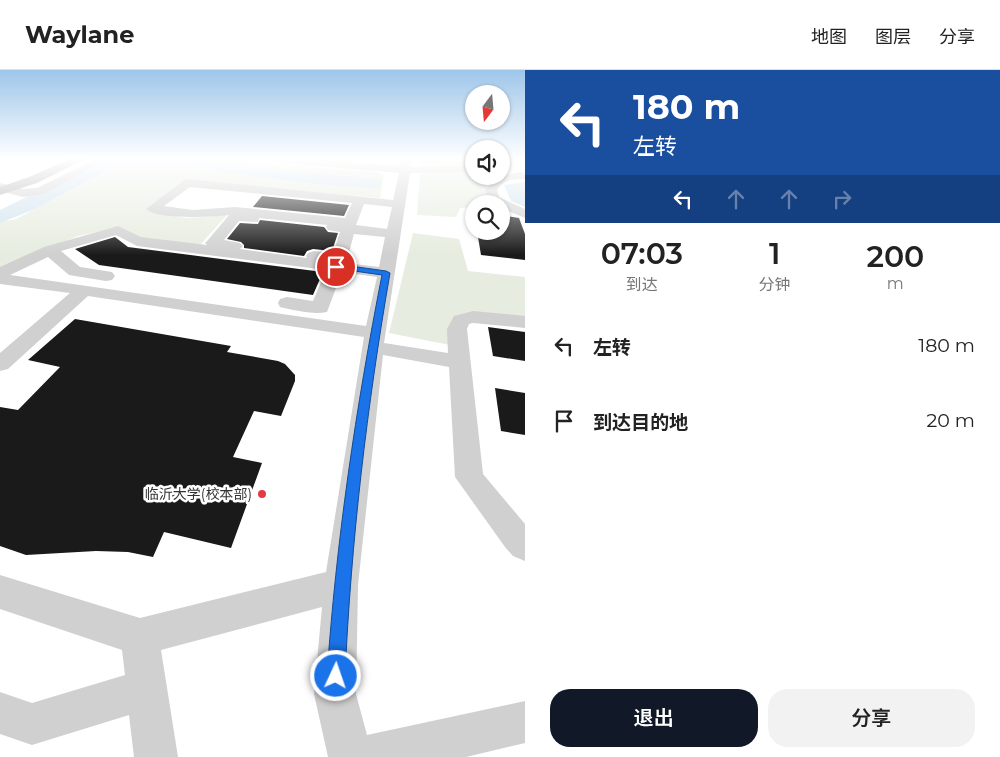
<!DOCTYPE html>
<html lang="zh">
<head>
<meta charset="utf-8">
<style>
  body { margin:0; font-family:Montserrat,"Noto Sans SC",sans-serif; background:#f2f2f2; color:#222; height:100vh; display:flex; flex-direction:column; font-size:19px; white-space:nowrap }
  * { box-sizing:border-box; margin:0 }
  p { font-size:16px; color:#767676 }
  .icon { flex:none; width:28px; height:28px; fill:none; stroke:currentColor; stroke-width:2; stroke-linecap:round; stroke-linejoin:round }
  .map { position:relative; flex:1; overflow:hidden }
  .details { display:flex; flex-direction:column; background:#fff; width:475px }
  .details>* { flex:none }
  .hud { background:#1a4fa0; color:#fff; overflow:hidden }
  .needle { width:32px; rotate:196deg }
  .buttons { position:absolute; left:465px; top:15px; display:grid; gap:10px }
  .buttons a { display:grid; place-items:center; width:45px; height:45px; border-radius:50%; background:#fff; box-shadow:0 1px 4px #0004; font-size:25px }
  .pin { position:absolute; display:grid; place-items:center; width:42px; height:42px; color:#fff; margin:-21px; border:2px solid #fff; border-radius:50%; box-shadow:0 1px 5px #0007 }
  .me { position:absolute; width:55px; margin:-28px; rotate:3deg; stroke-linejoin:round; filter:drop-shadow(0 0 4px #0008) }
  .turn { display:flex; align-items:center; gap:18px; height:105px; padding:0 25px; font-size:22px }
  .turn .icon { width:65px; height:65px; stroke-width:2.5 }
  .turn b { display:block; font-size:35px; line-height:42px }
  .lanes { display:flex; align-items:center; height:48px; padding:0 25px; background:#0003; justify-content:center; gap:25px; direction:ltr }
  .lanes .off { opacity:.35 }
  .eta { display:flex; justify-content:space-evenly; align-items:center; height:85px; text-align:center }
  .eta b { font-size:30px; font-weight:600; line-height:35px }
  .cta { display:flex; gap:10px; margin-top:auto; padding:10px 25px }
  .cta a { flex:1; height:58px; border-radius:20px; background:#111827; color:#fff; font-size:20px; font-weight:600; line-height:58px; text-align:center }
  .cta a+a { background:#f2f2f2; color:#222 }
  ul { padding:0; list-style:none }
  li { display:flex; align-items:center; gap:15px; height:75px; padding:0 25px }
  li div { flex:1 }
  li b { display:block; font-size:19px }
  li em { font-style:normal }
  header { display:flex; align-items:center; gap:30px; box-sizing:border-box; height:70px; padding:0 25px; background:#fff; border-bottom:1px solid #e0e0e0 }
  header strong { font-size:24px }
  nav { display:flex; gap:28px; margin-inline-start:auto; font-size:18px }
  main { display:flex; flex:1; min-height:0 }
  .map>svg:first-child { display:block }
</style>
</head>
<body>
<header>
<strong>Waylane</strong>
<nav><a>地图</a><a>图层</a><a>分享</a></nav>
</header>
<main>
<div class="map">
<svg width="525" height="687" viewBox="0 0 525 687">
  <rect width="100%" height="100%" fill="#fff"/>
  <g fill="#e6ecdf">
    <polygon points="131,89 218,89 376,102 384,105 380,128 186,111 148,141 187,148 227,145 200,175 144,169 119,157 78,166 0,198 0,152 16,149"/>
    <polygon points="419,89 474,89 474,97 418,98"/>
    <polygon points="474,101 474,106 498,106 488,111 486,125 489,134 474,134 474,137 460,138 456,147 417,145 420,103"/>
    <polygon points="413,163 459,169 468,201 525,207 525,248 459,245 451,251 450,275 389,263"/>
  </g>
  <polygon fill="#cfe2ee" points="525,112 525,137 511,131 504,115"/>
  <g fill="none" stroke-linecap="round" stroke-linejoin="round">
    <polygon fill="#cfe2ee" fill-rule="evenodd" points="111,89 192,89 316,104 373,108 379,109 382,113 379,117 373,118 316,114 189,98 113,98 35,139 0,153 0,140 98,92"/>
  </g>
  <g fill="#1a1a1a">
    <polygon points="262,126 349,135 344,146 253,137"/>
    <polygon points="501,145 519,148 525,164 525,190 481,185 477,161 501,161"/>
    <polygon points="260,150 324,157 328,162 338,163 332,181 313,179 307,181 304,186 244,178 244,175 241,172 227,169 240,153 258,154"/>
    <polygon points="115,167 128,177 323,202 313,225 99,195 75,179"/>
    <polygon points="75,249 231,276 227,282 278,291 285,294 295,305 295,311 281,346 254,341 233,387 262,393 231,478 164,462 153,487 128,482 96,481 26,485 0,476 0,337 18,340 60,297 28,290"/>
    <polygon points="488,257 525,262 525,291 493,286"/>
    <polygon points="495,318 525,323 525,365 501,361"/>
  </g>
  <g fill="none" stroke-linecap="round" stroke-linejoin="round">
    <g fill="#d0d0d0" fill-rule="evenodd">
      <polygon points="96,89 108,89 44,124 23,127 0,121 0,113 23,119 37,118"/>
      <path d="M265,89H304L400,96L402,89H412L411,97L474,96V102L410,103L384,273L448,283L447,259L454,246L473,241L525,246V258L473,253L469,254L467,259L483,404L525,454V491L513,486L505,477L455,407L449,297L383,285L358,515L356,624L367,665L525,631V673L466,687H328L314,624L322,537L161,580L178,687H134L129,645L32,675L0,664V622L32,633L125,605L122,580L0,539V505L140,548L326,502L364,267L88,226L8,299L0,301V283L70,223L0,214V197L44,177L118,156L141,167L207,175L205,173L208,170L229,145C213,147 156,150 146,139L183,111L187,109L393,130L399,103L270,92ZM190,117L352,133L345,148L235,137L193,140L164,136ZM364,134L392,137L387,159L356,155ZM259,148L327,155L326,157L328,160L340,162L333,183L314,181L308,183L306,186L307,188L240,179L243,176L240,173L224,170L239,151L258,152ZM354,164L385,167L379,197L346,193ZM116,165L137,176L326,200L313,231L287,227L280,229L278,233L280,237C294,240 313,245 327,242L342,202L377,207L366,256L10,205L48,187L69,205L106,211L112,210L115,206L112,202L80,197L61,181Z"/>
      <path d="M520,102L525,103V109C513,109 504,109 497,120L499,127L525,139V148L501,138V134L489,132L485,120L497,107Z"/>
    </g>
    <polygon fill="#ababab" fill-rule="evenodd" points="70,89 85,89 37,113 0,125 0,117 29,107"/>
  </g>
  <linearGradient id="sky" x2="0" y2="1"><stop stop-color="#9ec6ea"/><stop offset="0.48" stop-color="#fff"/><stop offset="1" stop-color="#fff" stop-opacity="0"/></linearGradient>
  <rect width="525" height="185" fill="url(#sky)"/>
  <path fill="#1a73e8" stroke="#114b97" d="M336,194L386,201L390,203C367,336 351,471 345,606L342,612L336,615L329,612L327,606C336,472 356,337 382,205L333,198V195Z"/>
  <circle fill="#e63946" stroke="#fff" stroke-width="2" cx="262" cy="424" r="5"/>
  <g text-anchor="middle" stroke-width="5" stroke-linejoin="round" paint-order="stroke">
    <g font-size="14" fill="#333" stroke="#fff" text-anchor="end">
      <text x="252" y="429">临沂大学(校本部)</text>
    </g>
  </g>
</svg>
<div class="buttons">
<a><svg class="needle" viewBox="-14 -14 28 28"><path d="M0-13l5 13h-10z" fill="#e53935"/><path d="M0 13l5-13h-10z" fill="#767676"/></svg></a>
<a><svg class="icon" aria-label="sound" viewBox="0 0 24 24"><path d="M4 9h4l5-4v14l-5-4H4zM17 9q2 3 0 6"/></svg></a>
<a><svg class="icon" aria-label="search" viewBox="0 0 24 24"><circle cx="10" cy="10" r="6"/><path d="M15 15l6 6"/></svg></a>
</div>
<div class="pin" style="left:336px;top:197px;background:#d93025"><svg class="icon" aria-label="arrive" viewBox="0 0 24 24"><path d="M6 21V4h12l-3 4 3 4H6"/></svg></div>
<svg class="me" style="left:336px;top:606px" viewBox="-20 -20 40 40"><circle r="17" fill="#1a73e8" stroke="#fff" stroke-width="3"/><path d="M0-11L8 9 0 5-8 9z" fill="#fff"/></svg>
</div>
<section class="details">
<div class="hud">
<div class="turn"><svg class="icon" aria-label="left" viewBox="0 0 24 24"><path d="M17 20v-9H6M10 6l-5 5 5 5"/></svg><div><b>180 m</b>左转</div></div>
<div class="lanes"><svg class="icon" aria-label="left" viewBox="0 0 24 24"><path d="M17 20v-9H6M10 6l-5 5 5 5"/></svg><svg class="icon off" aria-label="ahead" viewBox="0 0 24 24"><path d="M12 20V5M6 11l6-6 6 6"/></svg><svg class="icon off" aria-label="ahead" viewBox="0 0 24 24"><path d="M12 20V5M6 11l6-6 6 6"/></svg><svg class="icon off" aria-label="right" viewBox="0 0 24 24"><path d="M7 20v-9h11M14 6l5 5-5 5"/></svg></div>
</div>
<div class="eta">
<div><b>07:03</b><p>到达</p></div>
<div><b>1</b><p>分钟</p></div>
<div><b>200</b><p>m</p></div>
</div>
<ul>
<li><svg class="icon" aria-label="left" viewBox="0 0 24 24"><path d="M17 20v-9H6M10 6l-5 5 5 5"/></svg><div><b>左转</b></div><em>180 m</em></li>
<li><svg class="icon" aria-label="arrive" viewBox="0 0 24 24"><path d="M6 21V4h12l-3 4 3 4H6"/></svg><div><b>到达目的地</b></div><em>20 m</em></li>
</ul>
<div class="cta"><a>退出</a><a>分享</a></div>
</section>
</main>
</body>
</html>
